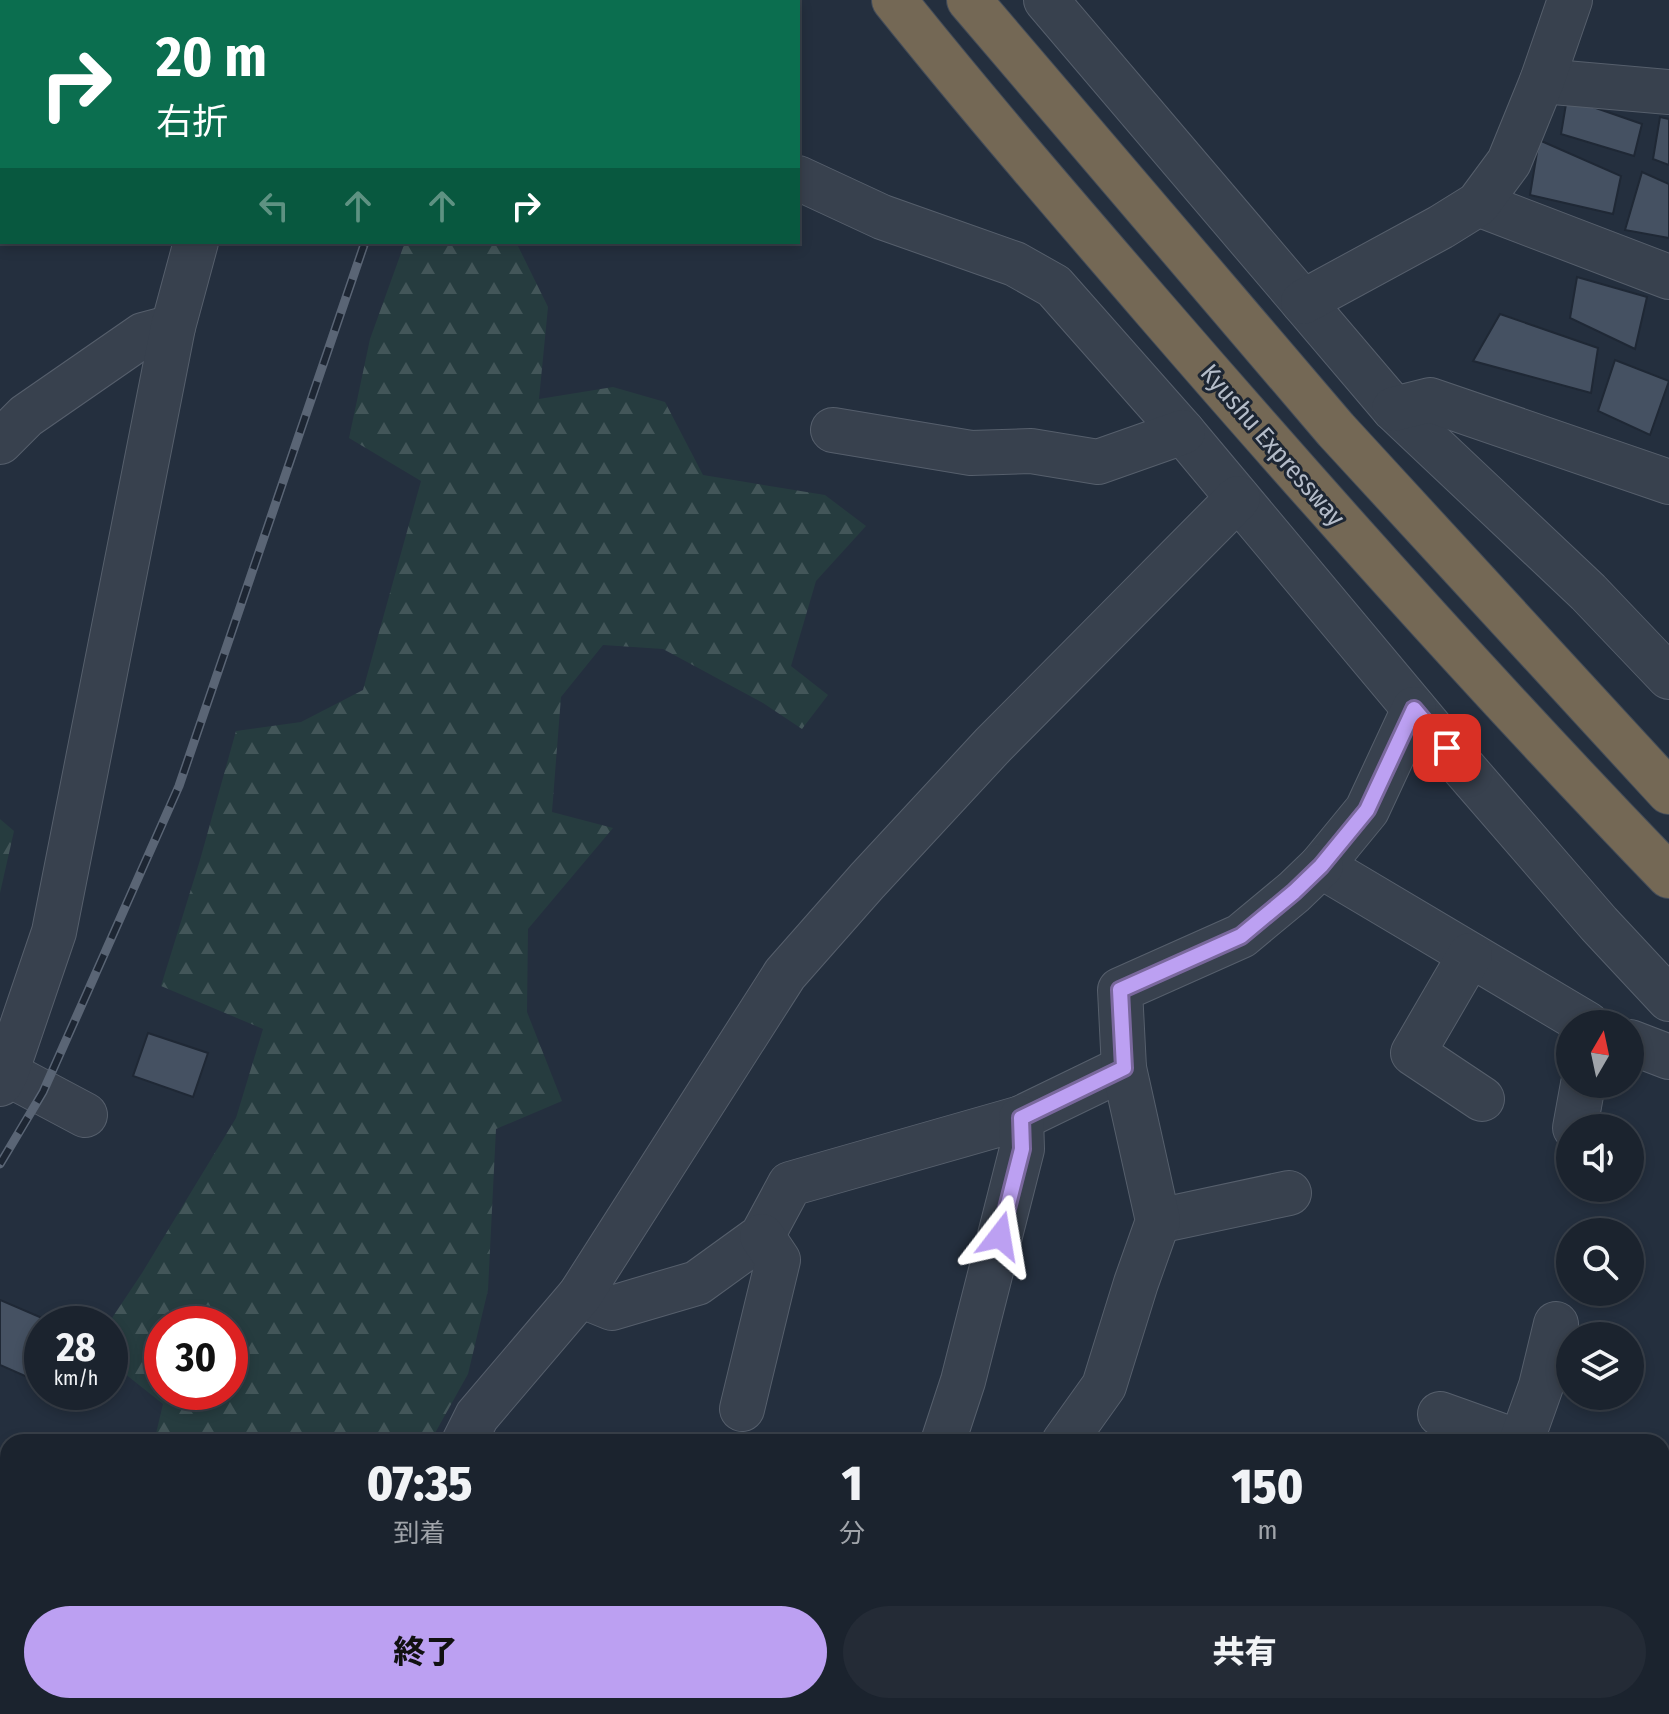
<!DOCTYPE html>
<html lang="ja">
<head>
<meta charset="utf-8">
<style>
  body { margin:0; font-family:"Fira Sans Condensed","Noto Sans JP",sans-serif; background:#242b36; color:#f1f3f6; height:100vh; display:flex; flex-direction:column; font-size:30px; white-space:nowrap }
  * { box-sizing:border-box; margin:0 }
  p { font-size:26px; color:#a0a4aa }
  .icon { flex:none; width:44px; height:44px; fill:none; stroke:currentColor; stroke-width:2; stroke-linecap:round; stroke-linejoin:round }
  .map { position:relative; flex:1; overflow:hidden }
  .details { position:absolute; left:0px; top:1434px; width:1670px; height:280px; display:flex; flex-direction:column; background:#1b232e; border-radius:24px 24px 0 0; box-shadow:0 4px 12px #0003,0 0 0 2px #39404a }
  .details>* { flex:none }
  .top-card { position:absolute; left:0px; top:0px; width:800px; height:244px; box-shadow:0 4px 12px #0003,0 0 0 2px #39404a; background:#0b6e4f; color:#fff; overflow:hidden }
  .needle { width:52px; rotate:9deg }
  .buttons { position:absolute; left:1556px; top:1010px; display:grid; gap:16px }
  .buttons a { display:grid; place-items:center; width:88px; height:88px; border-radius:50%; background:#1b232e; box-shadow:0 4px 12px #0003,0 0 0 2px #39404a; font-size:40px }
  .speed { position:absolute; left:24px; top:1306px; display:flex; gap:16px; font-size:40px; font-weight:700; text-align:center }
  .speed>* { display:grid; place-content:center; width:104px; height:104px; border-radius:50%; background:#1b232e; box-shadow:0 4px 12px #0003,0 0 0 2px #39404a; line-height:1 }
  .speed small { font-size:20px; font-weight:400 }
  .speed .limit { border:12px solid #d22; background:#fff; color:#111 }
  .pin { position:absolute; display:grid; place-items:center; width:68px; height:68px; color:#fff; margin:-34px; border-radius:16px; box-shadow:0 4px 12px #0006 }
  .me { position:absolute; width:88px; margin:-44px; rotate:14deg; stroke-linejoin:round; filter:drop-shadow(0 0 6px #0008) }
  .turn { display:flex; align-items:center; gap:28px; height:168px; padding:0 24px; font-size:36px }
  .turn .icon { width:104px; height:104px; stroke-width:2.5 }
  .turn b { display:block; font-size:56px; line-height:68px }
  .lanes { display:flex; align-items:center; height:76px; padding:0 24px; background:#0003; justify-content:center; gap:40px; direction:ltr }
  .lanes .off { opacity:.35 }
  .eta { display:flex; justify-content:space-evenly; align-items:center; height:136px; text-align:center }
  .eta b { font-size:48px; font-weight:800; line-height:56px }
  .primary-button { display:flex; gap:16px; margin-top:auto; padding:16px 24px }
  .primary-button a { flex:1; height:92px; border-radius:48px; background:#bca0f2; color:#111; font-size:32px; font-weight:800; line-height:92px; text-align:center }
  .primary-button a+a { background:#242b36; color:#f1f3f6 }
  .map>svg:first-child { display:block }
</style>
</head>
<body>
<div class="map">
<svg width="1669" height="1714" viewBox="0 0 1669 1714">
  <defs>
    <pattern id="forest-firs" width="22" height="20" patternUnits="userSpaceOnUse" patternTransform="scale(2)"><rect width="22" height="20" fill="#263c3f"/><path d="M5 1l3.5 6h-7zM16 11l3.5 6h-7z" fill="#435659"/></pattern>
  </defs>
  <rect width="100%" height="100%" fill="#242f3e"/>
  <g fill="url(#forest-firs)" fill-rule="evenodd">
    <path d="M405,242H516L548,307L539,399L613,387L665,402L703,475L825,495L866,526L816,581L791,666L828,695L802,729L763,703L663,649L603,645L561,697L552,812L613,828L528,929L527,1012L562,1101L496,1129L488,1290L468,1374L430,1442H154L163,1404L110,1362V1324H108L142,1273L236,1118L263,1029L161,986L200,860L236,731L301,722L363,690L421,481L349,438L370,339ZM162,1324H230V1392H162Z"/>
    <polygon points="0,819 14,831 0,893"/>
    <polygon points="37,1706 243,1706 237,1714 35,1714"/>
  </g>
  <g fill="#455162" stroke="#1f2835" stroke-width="2">
    <polygon points="1567,98 1642,124 1634,156 1561,134"/>
    <polygon points="1660,117 1669,119 1669,165 1653,159"/>
    <polygon points="1539,140 1621,176 1613,214 1530,195"/>
    <polygon points="1642,172 1669,184 1669,238 1625,230"/>
    <polygon points="1577,277 1647,297 1635,349 1570,318"/>
    <polygon points="1500,314 1598,348 1591,393 1473,361"/>
    <polygon points="1615,360 1669,381 1650,435 1598,411"/>
    <polygon points="148,1033 208,1053 193,1097 133,1076"/>
    <polygon points="0,1300 56,1324 42,1324 42,1362 34,1380 0,1365"/>
  </g>
  <g fill="none" stroke-linecap="round" stroke-linejoin="round">
    <defs>
      <g id="minor">
        <polyline points="123,0 128,2"/>
        <polyline points="627,0 629,2"/>
        <polyline points="1046,0 1394,409 1588,592 1669,677"/>
        <polyline points="32,2 33,0"/>
        <polyline points="264,2 265,0"/>
        <polyline points="0,74 2,69"/>
        <polyline points="1542,81 1669,92"/>
        <polyline points="798,178 882,217 1015,264 1054,286 1183,432 1463,767 1599,924 1669,999"/>
        <polyline points="1478,204 1669,277"/>
        <polyline points="1303,302 1441,227 1478,204 1509,162 1542,81 1570,0"/>
        <polyline points="1394,409 1430,400 1669,482"/>
        <polyline points="833,430 971,453 1031,451 1098,462 1183,432"/>
        <polyline points="0,442 26,416 143,335 173,327"/>
        <polyline points="1414,709 1367,810 1321,866 1587,1024"/>
        <polyline points="1470,955 1413,1053 1482,1099"/>
        <polyline points="1630,1042 1669,1057"/>
        <polyline points="6,1073 85,1115"/>
        <polyline points="0,1084 6,1073 54,932 173,327 196,242"/>
        <polyline points="1575,1128 1583,1084"/>
        <polyline points="1158,1221 1289,1193"/>
        <polyline points="580,1295 612,1308 697,1283 762,1236 790,1184 1021,1118 1124,1068"/>
        <polyline points="742,1409 778,1260 762,1236"/>
        <polyline points="1440,1414 1513,1440 1512,1442"/>
        <polyline points="464,1442 477,1416 580,1295 785,974 867,881 993,745 1238,498"/>
        <polyline points="943,1442 963,1381 1022,1149 1021,1118"/>
        <polyline points="1064,1442 1104,1386 1136,1283 1158,1221 1124,1068 1120,990 1241,936 1294,892 1321,866"/>
        <polyline points="1521,1442 1541,1386 1556,1324"/>
        <polyline points="0,1490 8,1489"/>
        <polyline points="1662,1545 1669,1551"/>
        <polyline points="389,1714 391,1706"/>
        <polyline points="536,1714 538,1706"/>
        <polyline points="841,1714 845,1706"/>
        <polyline points="971,1714 974,1706"/>
        <polyline points="1340,1714 1346,1706"/>
      </g>
      <g id="highway">
        <path d="M894,0C979,106 1067,208 1156,311C1322,503 1492,693 1669,876"/>
        <polyline points="969,0 1336,430 1669,792"/>
      </g>
    </defs>
    <use href="#minor" stroke="#565f6c" stroke-width="46"/>
    <use href="#highway" stroke="#434c59" stroke-width="46"/>
    <use href="#minor" stroke="#38414e" stroke-width="44"/>
    <use href="#highway" stroke="#746855" stroke-width="44"/>
    <defs>
      <g id="rail">
        <polyline points="469,2 470,0"/>
        <polyline points="0,1164 43,1092 179,786 365,242"/>
      </g>
    </defs>
    <use href="#rail" stroke="#5a6575" stroke-width="9"/>
    <use href="#rail" stroke="#1d2633" stroke-width="6" stroke-dasharray="18" stroke-linecap="butt"/>
  </g>
  <g fill="none" stroke-linecap="round" stroke-linejoin="round">
    <defs>
      <polyline id="route" points="1000,1236 1022,1149 1021,1118 1124,1068 1120,990 1241,936 1294,892 1321,866 1367,810 1414,709 1447,748"/>
    </defs>
    <use href="#route" stroke="#7a689d" stroke-width="20"/>
    <use href="#route" stroke="#bca0f2" stroke-width="14"/>
  </g>
  <g text-anchor="middle" stroke-width="6" stroke-linejoin="round" paint-order="stroke">
    <g font-size="26" fill="#b4bcc9" stroke="#1d2633">
      <text transform="translate(1273 445) rotate(49)" y="9">Kyushu Expressway</text>
    </g>
  </g>
</svg>
<div class="buttons">
<a><svg class="needle" viewBox="-14 -14 28 28"><path d="M0-13l5 13h-10z" fill="#e53935"/><path d="M0 13l5-13h-10z" fill="#a0a4aa"/></svg></a>
<a><svg class="icon" aria-label="sound" viewBox="0 0 24 24"><path d="M4 9h4l5-4v14l-5-4H4zM17 9q2 3 0 6"/></svg></a>
<a><svg class="icon" aria-label="search" viewBox="0 0 24 24"><circle cx="10" cy="10" r="6"/><path d="M15 15l6 6"/></svg></a>
<a><svg class="icon" aria-label="layers" viewBox="0 0 24 24"><path d="M12 4l9 5-9 5-9-5zM3 14l9 5 9-5"/></svg></a>
</div>
<div class="speed"><div>28<small>km/h</small></div><div class="limit">30</div></div>
<div class="pin" style="left:1447px;top:748px;background:#d93025"><svg class="icon" aria-label="arrive" viewBox="0 0 24 24"><path d="M6 21V4h12l-3 4 3 4H6"/></svg></div>
<svg class="me" style="left:1000px;top:1236px" viewBox="-20 -20 40 40"><path d="M0-17L14 15 0 8-14 15z" fill="#bca0f2" stroke="#fff" stroke-width="4"/></svg>
<div class="top-card">
<div class="turn"><svg class="icon" aria-label="right" viewBox="0 0 24 24"><path d="M7 20v-9h11M14 6l5 5-5 5"/></svg><div><b>20 m</b>右折</div></div>
<div class="lanes"><svg class="icon off" aria-label="left" viewBox="0 0 24 24"><path d="M17 20v-9H6M10 6l-5 5 5 5"/></svg><svg class="icon off" aria-label="ahead" viewBox="0 0 24 24"><path d="M12 20V5M6 11l6-6 6 6"/></svg><svg class="icon off" aria-label="ahead" viewBox="0 0 24 24"><path d="M12 20V5M6 11l6-6 6 6"/></svg><svg class="icon" aria-label="right" viewBox="0 0 24 24"><path d="M7 20v-9h11M14 6l5 5-5 5"/></svg></div>
</div>
<section class="details">
<div class="eta">
<div><b>07:35</b><p>到着</p></div>
<div><b>1</b><p>分</p></div>
<div><b>150</b><p>m</p></div>
</div>
<div class="primary-button"><a>終了</a><a>共有</a></div>
</section>
</div>
</body>
</html>
